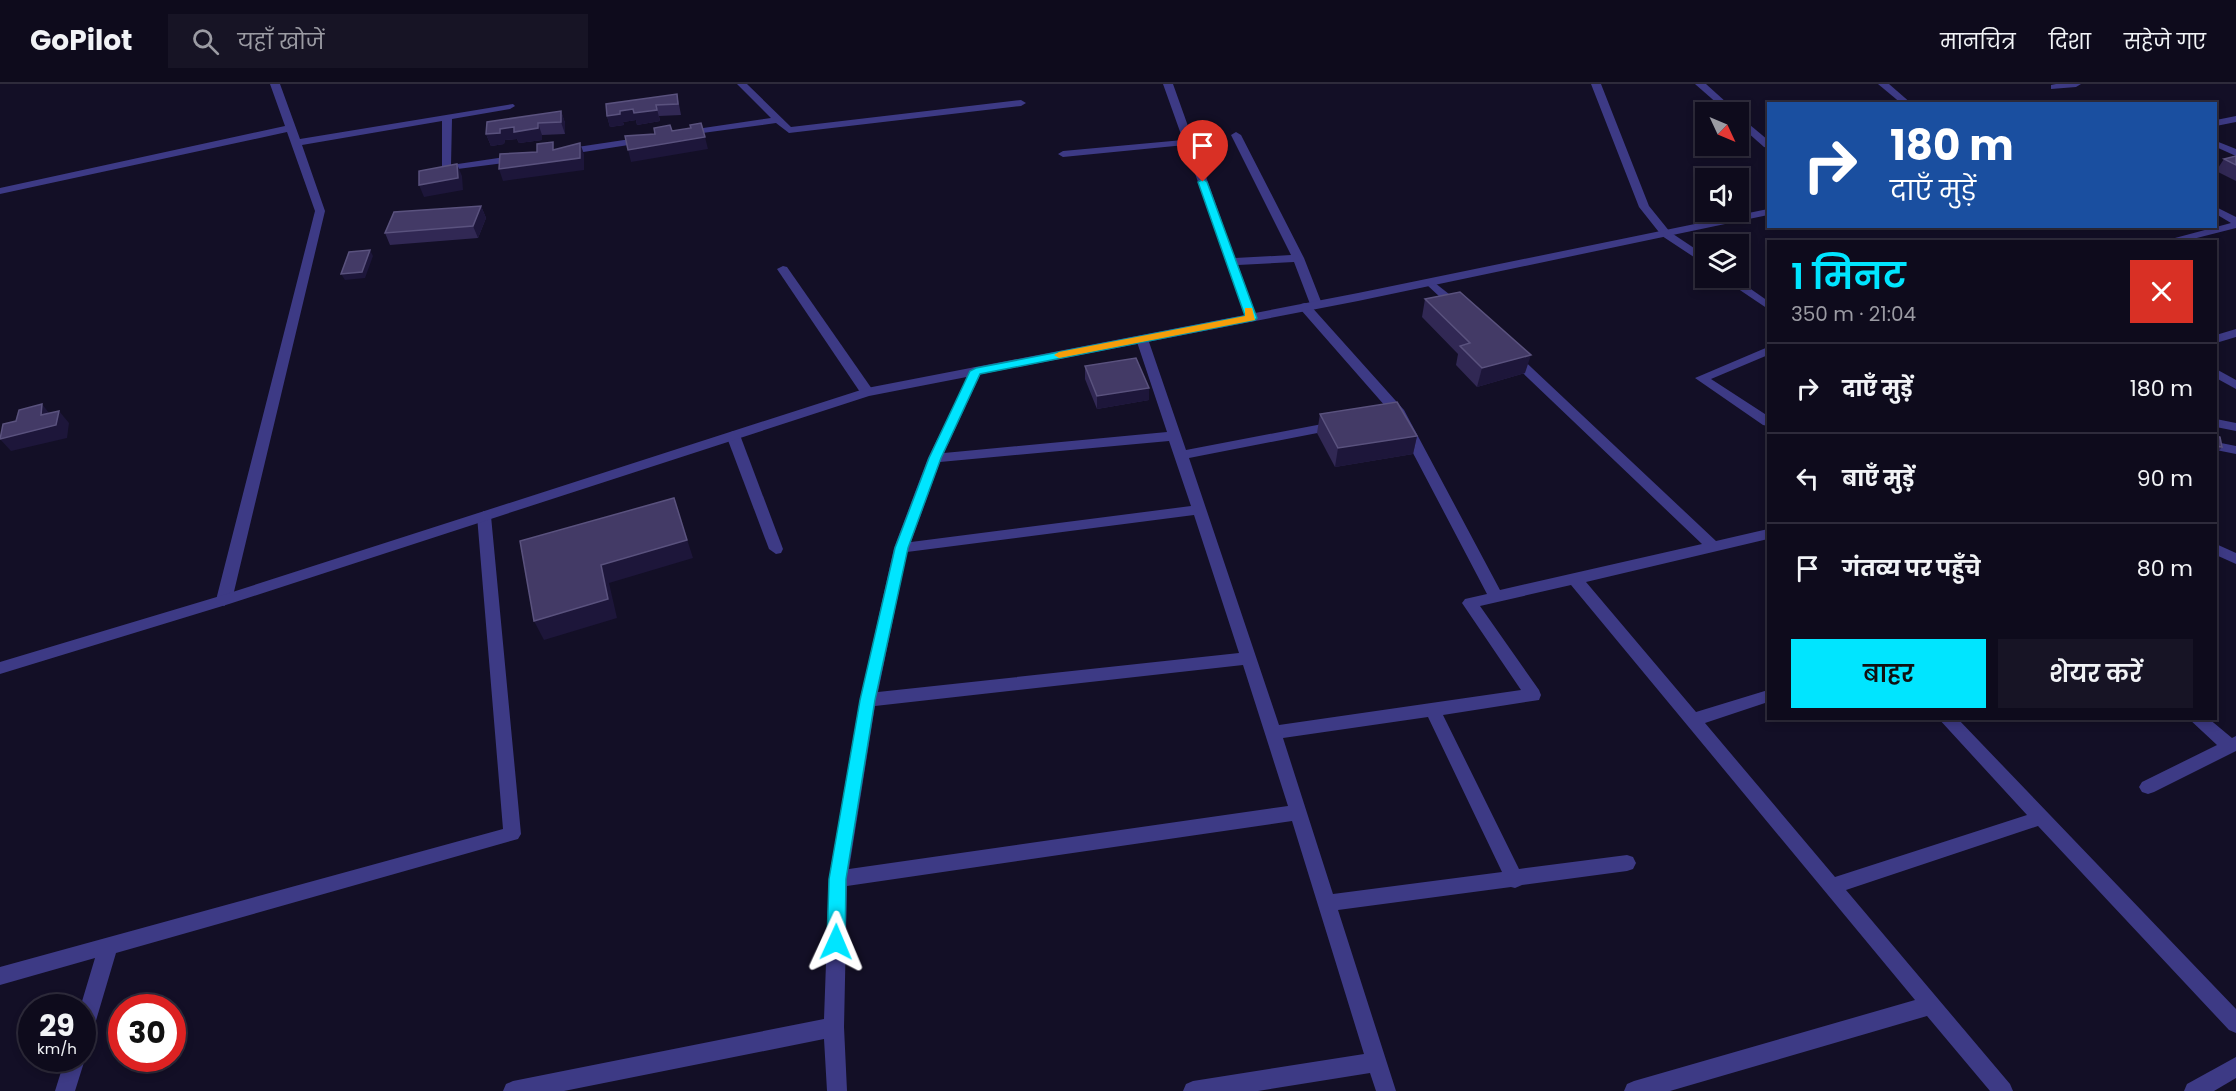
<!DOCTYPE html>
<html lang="hi">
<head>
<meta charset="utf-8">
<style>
  body { margin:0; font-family:Poppins,"Noto Sans Devanagari",sans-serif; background:#171425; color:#f1f3f6; height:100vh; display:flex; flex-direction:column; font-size:22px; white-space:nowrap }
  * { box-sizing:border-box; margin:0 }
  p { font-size:20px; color:#9b9ba3 }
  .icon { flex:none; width:33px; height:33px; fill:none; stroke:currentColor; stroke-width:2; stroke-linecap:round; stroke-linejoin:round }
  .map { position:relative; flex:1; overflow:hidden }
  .sheet { position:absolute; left:1767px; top:156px; width:450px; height:480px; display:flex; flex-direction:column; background:#0e0b1c; border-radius:0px; box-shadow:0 3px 9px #0003,0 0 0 2px #2e2b3b }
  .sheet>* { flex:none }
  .banner { position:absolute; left:1767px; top:18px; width:450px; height:126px; border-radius:0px; box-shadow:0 3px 9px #0003,0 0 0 2px #2e2b3b; background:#1a4fa0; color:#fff; overflow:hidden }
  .needle { width:39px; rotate:134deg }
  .tools { position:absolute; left:1695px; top:18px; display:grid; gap:12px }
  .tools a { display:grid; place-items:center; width:54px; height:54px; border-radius:0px; background:#0e0b1c; box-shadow:0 3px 9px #0003,0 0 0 2px #2e2b3b; font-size:30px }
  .speed { position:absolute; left:18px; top:910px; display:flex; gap:12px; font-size:30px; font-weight:700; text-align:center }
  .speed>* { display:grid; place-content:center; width:78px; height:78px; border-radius:50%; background:#0e0b1c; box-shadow:0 3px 9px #0003,0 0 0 2px #2e2b3b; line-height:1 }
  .speed small { font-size:15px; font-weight:400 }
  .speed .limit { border:9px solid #d22; background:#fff; color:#111 }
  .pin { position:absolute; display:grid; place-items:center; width:51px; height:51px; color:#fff; margin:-62px -26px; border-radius:50% 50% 50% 0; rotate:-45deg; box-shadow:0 0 6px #0007 }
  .pin .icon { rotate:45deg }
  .me { position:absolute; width:66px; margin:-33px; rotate:1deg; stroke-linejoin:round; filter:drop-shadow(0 0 4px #0008) }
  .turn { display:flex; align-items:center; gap:21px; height:126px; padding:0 24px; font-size:27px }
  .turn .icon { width:78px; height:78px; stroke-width:2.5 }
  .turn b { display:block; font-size:42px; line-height:51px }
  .round { display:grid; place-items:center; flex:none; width:63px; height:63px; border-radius:0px; background:#171425 }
  .summary { display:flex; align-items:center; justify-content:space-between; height:102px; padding:0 24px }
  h1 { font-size:36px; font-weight:600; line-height:45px; color:#00e5ff }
  .action { display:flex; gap:12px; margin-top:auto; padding:12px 24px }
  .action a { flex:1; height:69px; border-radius:0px; background:#00e5ff; color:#111; font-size:24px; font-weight:600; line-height:69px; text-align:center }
  .action a+a { background:#171425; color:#f1f3f6 }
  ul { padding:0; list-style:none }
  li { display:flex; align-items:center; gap:18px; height:90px; padding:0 24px; border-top:2px solid #2e2b3b }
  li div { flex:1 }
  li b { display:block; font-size:22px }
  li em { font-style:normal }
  header { display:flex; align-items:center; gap:36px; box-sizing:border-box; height:84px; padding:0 30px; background:#0e0b1c; border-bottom:2px solid #2e2b3b }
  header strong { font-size:28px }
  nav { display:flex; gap:33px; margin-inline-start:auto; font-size:21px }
  .search { width:420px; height:54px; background:#171425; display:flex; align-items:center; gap:15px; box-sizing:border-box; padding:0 21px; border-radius:0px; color:#9b9ba3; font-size:22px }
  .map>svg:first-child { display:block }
</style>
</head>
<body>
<header>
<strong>GoPilot</strong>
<div class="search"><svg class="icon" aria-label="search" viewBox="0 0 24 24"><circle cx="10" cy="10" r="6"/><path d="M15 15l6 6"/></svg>यहाँ खोजें</div>
<nav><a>मानचित्र</a><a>दिशा</a><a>सहेजे गए</a></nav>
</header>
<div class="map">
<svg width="2236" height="1007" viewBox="0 0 2236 1007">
  <rect width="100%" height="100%" fill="#130f26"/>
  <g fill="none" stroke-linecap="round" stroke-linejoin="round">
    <g fill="#3d3a85" fill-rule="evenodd">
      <polygon points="270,0 280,0 300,55 513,20 515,22 510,25 452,35 451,81 519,71 524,74 519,77 442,87 442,37 302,61 325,127 232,516 224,522 216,516 315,127 287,48 0,110 0,104 285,42"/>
      <polygon points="737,0 747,0 791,43 1021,16 1026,19 1021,22 789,49 776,39 680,52 680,48 683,47 771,34"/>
      <polygon points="1163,0 1173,0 1235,174 1291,171 1231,51 1236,48 1241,51 1304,174 1322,220 1320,222 1316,224 1310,220 1294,178 1238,181 1257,234 1251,238 1247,237 1185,61 1063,73 1058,70 1063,67 1183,56"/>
      <polygon points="1591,0 1601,0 1649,122 1670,148 1706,172 1706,181 1662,152 1639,123"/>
      <polygon points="1695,0 1706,0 1737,28 1727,28"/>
      <polygon points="1878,0 1889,0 1912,20 1902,20"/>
      <polygon points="2056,0 2081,0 2076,3 2051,5 2051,1"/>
      <polygon points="1738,31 1768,56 1768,64 1764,63 1738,40"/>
      <polygon points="644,53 649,56 648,58 564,71 559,68 564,65"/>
      <polygon points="2216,57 2236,65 2236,72 2216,63"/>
      <polygon points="2216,123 2236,133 2236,144 2181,158 2160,158 2231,139 2216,130"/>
      <polygon points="783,182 787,183 872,305 872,311 862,311 777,185"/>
      <polygon points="1722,194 1735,194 1768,217 1768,225"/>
      <polygon points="1430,195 1464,222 1464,228 1456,228 1426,200 1424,198"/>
      <path d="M1305,219L1309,220L1404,326L1500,506L1702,460L1507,274V268H1515L1716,457L1768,445V455L1586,498L1696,628L1768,606V618L1705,639L1835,793L2027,731L1938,634H1957L2236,925V949L2229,946L2038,742L1846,806L2010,1000L2013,1007H1990L1927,932L1670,1007H1624L1627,1000L1634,997L1915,916L1571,501L1480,522L1539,606L1541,611L1539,616L1443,631L1519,785L1627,771L1633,773L1636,779L1633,785L1627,787L1522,801L1515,804L1511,803L1338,826L1396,1007H1376L1370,989L1258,1007H1183L1186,1000L1193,997L1364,970L1292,737L847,802L844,943L847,1007H827L824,955L564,1007H503L506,1000L513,997L824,935L829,795L860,616L894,464L928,374L972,284L976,283L982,287L944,369L1167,348L1136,255L1142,251L1148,255L1186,366L1338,337L1343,338L1345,341L1338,345L1189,374L1279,641L1521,606L1462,519L1465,515L1487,510L1393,331L1301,226V220ZM1169,357L1191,422L911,458L940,378ZM1194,431L1239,569L878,608L907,468ZM1243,581L1288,722L849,785L875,622ZM1428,633L1502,788L1333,810L1283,654Z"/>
      <polygon points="2236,245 2236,253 2216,259 2216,251"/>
      <polygon points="1768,263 1768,271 1711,295 1768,332 1768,342 1763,341 1695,294"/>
      <polygon points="2216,285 2236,296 2236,305 2216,294"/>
      <polygon points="2216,335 2236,339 2236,347 2216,343"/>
      <polygon points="733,347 740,351 783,465 781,469 776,470 769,465 726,351"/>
      <polygon points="2216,358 2236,362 2236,370 2216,366"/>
      <polygon points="484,427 491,432 521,750 518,755 116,869 92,950 89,957 82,960 82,924 80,924 95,874 0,901 0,883 503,745 477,432"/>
      <polygon points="2216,460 2236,469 2236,480 2216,471"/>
      <polygon points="2188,634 2208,634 2232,654 2236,652 2236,667 2154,708 2148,710 2142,708 2139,703 2142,698 2217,661"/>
      <polygon points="82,969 85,975 75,1007 55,1007 65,975 82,975"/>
      <polygon points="2236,973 2236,994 2214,1007 2184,1007 2187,1000"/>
    </g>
    <g fill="#3d3a85" fill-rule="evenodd">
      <polygon points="2236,32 2236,38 2216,42 2216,36"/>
      <polygon points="1768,125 1768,131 1358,217 869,312 229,520 0,590 0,578 220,512 867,304 1358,209"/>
    </g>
  </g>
  <g fill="#312854">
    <polygon points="677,10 681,31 659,32 660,37 637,41 636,36 623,38 624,41 610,43 607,32"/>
    <polygon points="561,27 565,39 565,50 542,51 542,56 519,59 517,55 505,56 504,60 491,62 486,50"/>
    <polygon points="2236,72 2236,97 2216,87 2224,75"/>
    <polygon points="481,122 486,134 478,154 390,161 385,149"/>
    <polygon points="1425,215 1525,289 1477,303 1456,281 1458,270 1422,233"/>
    <polygon points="1085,282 1149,304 1149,316 1097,325 1085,295"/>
    <polygon points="1320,330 1417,352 1413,370 1335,383 1317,349"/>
    <polygon points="2216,352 2222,363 2216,371"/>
  </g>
  <g fill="#1d163a">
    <polygon points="656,21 660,37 637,41 636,36 623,38 624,41 610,43 607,32 620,27"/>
    <polygon points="561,27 565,39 565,50 561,38"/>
    <polygon points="538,39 542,51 542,56 519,59 517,55 505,56 504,60 491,62 486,50 500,45"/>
    <polygon points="705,53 708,65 631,78 628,66"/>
    <polygon points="580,59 584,70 584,86 503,97 499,85"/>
    <polygon points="457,80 462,92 463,106 424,113 419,101"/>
    <polygon points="481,122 486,134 478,154 473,142"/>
    <polygon points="370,166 373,172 365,194 345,196 341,190"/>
    <polygon points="1531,271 1525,289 1477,303 1482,284"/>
    <polygon points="1149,304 1149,316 1097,325 1097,312"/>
    <polygon points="42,320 52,333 59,327 69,339 67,354 11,367 0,355 41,331"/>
    <polygon points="1417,352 1413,370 1335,383 1338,364"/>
    <polygon points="674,414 693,474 609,499 617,534 544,556 534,537 601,481"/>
  </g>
  <g fill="#433a66" stroke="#5a527e" stroke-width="1.5">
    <polygon points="677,10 678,20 656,21 657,26 634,29 633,25 620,27 620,30 607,32 606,20"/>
    <polygon points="561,27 561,38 538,39 538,44 514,48 514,43 500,45 500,49 486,50 487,38"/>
    <polygon points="701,39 705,53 628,66 625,52 655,50 654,44 670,41 672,47 691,44 690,41"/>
    <polygon points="553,58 553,66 580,59 580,74 499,85 500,70 537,68 537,60"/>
    <polygon points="2236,72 2236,81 2224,75"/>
    <polygon points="457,80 458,94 419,101 419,87"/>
    <polygon points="481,122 473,142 385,149 394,128"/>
    <polygon points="370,166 362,188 341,190 349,168"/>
    <polygon points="1460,208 1531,271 1482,284 1460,262 1470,259 1425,215"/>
    <polygon points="1136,274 1149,304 1097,312 1085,282"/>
    <polygon points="1397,318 1417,352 1338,364 1320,330"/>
    <polygon points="42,320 41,331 59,327 56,341 0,355 3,340 16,337 19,326"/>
    <polygon points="2216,352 2220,353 2222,363 2216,362"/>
    <polygon points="674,414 687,456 601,481 608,515 534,537 520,457"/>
  </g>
  <polygon fill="#00e5ff" stroke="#0095a6" stroke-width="1.5" points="1203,95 1207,98 1257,234 1255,236 980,290 941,374 908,464 875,616 846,795 845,858 842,864 836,866 830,864 827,858 829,795 860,616 895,464 929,374 970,287 976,284 1245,232 1198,98"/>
  <polygon fill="#f59e0b" points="1245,224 1252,224 1255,236 1059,274 1054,271 1059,268 1245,232"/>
</svg>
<div class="tools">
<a><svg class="needle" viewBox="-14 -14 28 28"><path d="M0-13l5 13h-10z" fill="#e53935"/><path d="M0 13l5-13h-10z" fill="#9b9ba3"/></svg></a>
<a><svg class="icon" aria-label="sound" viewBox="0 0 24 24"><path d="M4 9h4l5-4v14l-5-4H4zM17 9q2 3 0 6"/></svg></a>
<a><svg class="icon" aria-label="layers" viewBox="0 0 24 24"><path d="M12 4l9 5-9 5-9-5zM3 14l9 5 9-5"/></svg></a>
</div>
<div class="speed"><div>29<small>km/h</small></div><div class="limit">30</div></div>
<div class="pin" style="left:1203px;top:98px;background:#d93025"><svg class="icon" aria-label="arrive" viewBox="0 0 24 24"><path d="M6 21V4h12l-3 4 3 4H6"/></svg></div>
<svg class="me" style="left:836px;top:858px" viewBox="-20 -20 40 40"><path d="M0-17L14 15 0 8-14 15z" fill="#00e5ff" stroke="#fff" stroke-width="4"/></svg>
<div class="banner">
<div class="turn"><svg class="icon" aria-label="right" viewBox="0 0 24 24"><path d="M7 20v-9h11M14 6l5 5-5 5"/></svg><div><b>180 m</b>दाएँ मुड़ें</div></div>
</div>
<section class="sheet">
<div class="summary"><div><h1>1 मिनट</h1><p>350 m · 21:04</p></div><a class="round" style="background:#d93025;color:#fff"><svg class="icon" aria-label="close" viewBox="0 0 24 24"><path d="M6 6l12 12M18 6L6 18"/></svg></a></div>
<ul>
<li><svg class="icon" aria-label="right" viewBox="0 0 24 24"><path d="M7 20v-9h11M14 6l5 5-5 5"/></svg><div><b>दाएँ मुड़ें</b></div><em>180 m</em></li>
<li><svg class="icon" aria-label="left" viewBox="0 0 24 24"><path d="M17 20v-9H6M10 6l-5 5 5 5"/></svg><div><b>बाएँ मुड़ें</b></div><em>90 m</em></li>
<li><svg class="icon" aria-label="arrive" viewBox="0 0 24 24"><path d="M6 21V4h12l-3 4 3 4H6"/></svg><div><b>गंतव्य पर पहुँचे</b></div><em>80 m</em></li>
</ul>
<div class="action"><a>बाहर</a><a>शेयर करें</a></div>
</section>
</div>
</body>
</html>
